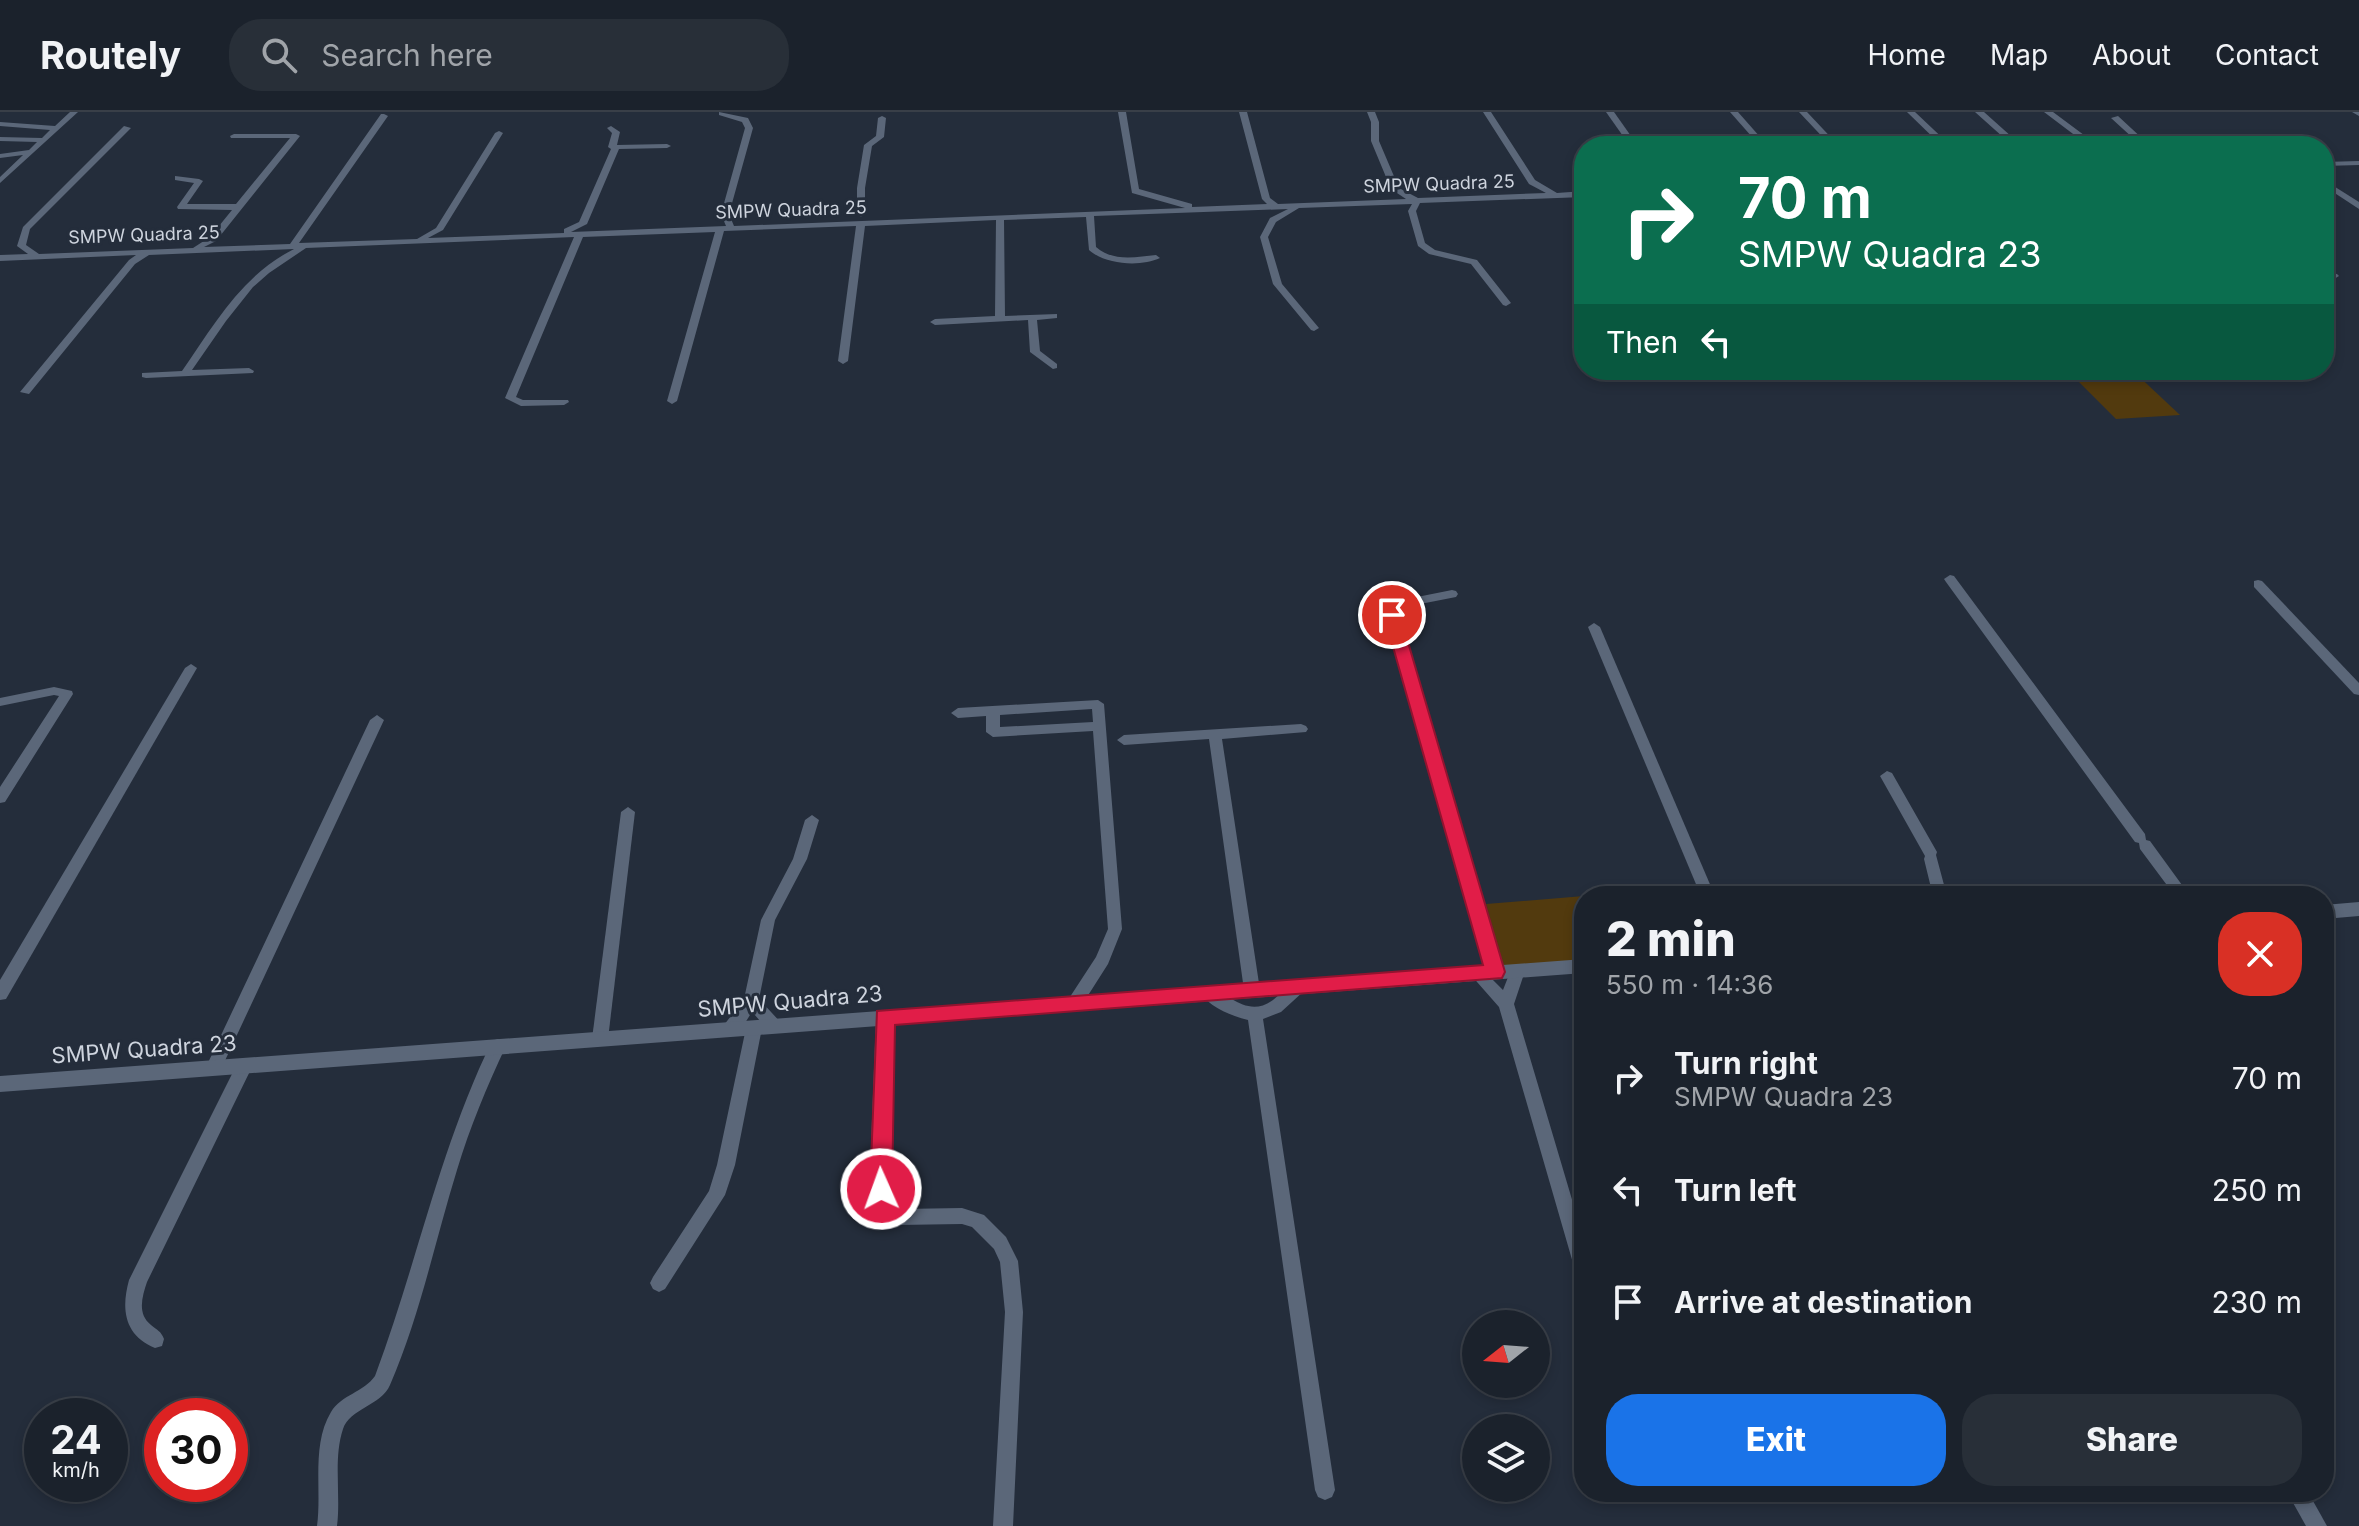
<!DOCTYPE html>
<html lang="en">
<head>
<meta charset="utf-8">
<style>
  body { margin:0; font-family:Inter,sans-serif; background:#282f38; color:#f1f3f6; height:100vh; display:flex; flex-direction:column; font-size:30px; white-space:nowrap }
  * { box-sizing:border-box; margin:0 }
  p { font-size:26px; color:#a0a4a9 }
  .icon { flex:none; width:44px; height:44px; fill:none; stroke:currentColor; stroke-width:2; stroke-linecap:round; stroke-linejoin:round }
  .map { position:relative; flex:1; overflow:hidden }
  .sheet { position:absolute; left:1574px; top:774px; width:760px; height:616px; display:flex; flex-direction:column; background:#1b222c; border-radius:32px; box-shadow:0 4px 12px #0003,0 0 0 2px #393f48 }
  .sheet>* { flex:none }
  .banner { position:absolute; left:1574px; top:24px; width:760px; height:244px; border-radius:32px; box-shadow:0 4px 12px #0003,0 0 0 2px #393f48; background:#0b6e4f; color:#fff; overflow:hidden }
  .needle { width:52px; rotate:253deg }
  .tools { position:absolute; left:1462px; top:1198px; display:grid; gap:16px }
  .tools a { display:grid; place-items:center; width:88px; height:88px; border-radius:50%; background:#1b222c; box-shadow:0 4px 12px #0003,0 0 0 2px #393f48; font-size:40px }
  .speed { position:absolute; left:24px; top:1286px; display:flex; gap:16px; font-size:40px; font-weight:700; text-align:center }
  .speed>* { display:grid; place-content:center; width:104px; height:104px; border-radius:50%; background:#1b222c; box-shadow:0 4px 12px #0003,0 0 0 2px #393f48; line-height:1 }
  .speed small { font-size:20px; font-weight:400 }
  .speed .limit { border:12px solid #d22; background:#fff; color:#111 }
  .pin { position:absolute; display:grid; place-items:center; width:68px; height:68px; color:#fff; margin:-34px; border:4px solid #fff; border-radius:50%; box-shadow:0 2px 8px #0007 }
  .me { position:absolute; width:88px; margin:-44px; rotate:358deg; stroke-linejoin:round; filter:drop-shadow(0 0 6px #0008) }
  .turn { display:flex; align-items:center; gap:28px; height:168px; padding:0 32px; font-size:36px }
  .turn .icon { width:104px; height:104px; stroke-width:2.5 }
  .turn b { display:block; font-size:56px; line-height:68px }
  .then { display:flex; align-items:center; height:76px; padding:0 32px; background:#0003; gap:16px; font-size:30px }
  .round { display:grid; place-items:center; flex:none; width:84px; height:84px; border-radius:32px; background:#282f38 }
  .headline { display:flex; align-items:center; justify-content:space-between; height:136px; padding:0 32px }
  h1 { font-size:48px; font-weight:800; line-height:60px }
  .cta { display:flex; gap:16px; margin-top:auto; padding:16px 32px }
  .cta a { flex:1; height:92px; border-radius:32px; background:#1a73e8; color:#fff; font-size:32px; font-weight:800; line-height:92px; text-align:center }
  .cta a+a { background:#282f38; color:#f1f3f6 }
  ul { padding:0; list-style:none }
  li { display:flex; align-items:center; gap:24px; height:112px; padding:0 32px }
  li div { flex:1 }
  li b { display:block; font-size:30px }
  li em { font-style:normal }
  header { display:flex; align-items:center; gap:48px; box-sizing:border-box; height:112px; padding:0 40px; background:#1b222c; border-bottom:2px solid #393f48 }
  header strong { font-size:38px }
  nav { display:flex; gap:44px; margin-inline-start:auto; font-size:28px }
  .search { width:560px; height:72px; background:#282f38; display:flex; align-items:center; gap:20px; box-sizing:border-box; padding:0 28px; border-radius:32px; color:#a0a4a9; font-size:30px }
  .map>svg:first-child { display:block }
</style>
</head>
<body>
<header>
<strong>Routely</strong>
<div class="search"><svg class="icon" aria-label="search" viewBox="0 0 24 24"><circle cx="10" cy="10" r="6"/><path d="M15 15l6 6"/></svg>Search here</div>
<nav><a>Home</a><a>Map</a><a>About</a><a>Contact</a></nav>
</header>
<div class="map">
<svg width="2359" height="1414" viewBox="0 0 2359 1414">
  <rect width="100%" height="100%" fill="#242d3b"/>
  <g fill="#523a0e">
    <polygon points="2067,258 2132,258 2180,303 2116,307"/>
    <polygon points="1584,784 1584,849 1503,854 1486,792"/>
  </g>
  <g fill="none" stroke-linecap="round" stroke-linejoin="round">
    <g fill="#5b6779" fill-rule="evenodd">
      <polygon points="70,0 78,0 0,71 0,65 23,43 0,46 0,42 29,38 37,30 0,29 0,25 42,26 50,18 0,14 0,10 55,14"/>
      <path d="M719,0L748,6L753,16L729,102L734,114L1185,96L1132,81L1118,0H1126L1139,77L1192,92V95L1267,92L1262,87L1239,0H1247L1270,86L1278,92L1406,87L1391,77L1371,29V10L1367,0H1375L1379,10V29L1399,76L1418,86L1546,81L1529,72L1483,0H1491L1535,68L1557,81L1584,79V85L1420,91L1416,99L1425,131L1435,138L1477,148L1511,191L1506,194L1503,193L1471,152L1429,142L1418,134L1408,99L1412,92L1299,96L1276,110L1268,125L1282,172L1319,216L1314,219L1311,218L1273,172L1260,125L1270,106L1288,97L1094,104L1096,135C1113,150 1136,145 1156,143L1160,146C1141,155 1106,153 1089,138L1086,105L1004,108L1005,204L1057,202V206L1037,208L1040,239L1057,252V256L1053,257L1030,240L1028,208L935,213L930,210L935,207L995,204L996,108L865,114L848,249L843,252L838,249L856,114L724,119L677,289L672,292L667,289L715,120L583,125L516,285L523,288H568L569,290L564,293L521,294L505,286L574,125L306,136L269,161L253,175L226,209L192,258L249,256L254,259L253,261L146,266L142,265V261L182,259C214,213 242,163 294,137L149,143L135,152L29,282L20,280L129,148L136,143L0,149V143L28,142L17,134L23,115L124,14L131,16L30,117L26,133L39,142L193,136L210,125L232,98L178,97L177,95L194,71L175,68V64L199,67L203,69L187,92H236L290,26H231L230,24L234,22H296L300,24L216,129L204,135L290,132L381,2H384L388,4L299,131L417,127L436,116L495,21L499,19L503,21L443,118L428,126L564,121V117L579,110L611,37L608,35L612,21L607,16L611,14L620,20L617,33L667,32L671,34L667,36L619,37L587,112L571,120L726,114L721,102L745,16L742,10L719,3Z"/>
      <polygon points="1606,0 1614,0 1638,34 1630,34"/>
      <polygon points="1730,0 1738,0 1768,34 1760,34"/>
      <polygon points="1799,0 1807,0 1839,34 1831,34"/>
      <polygon points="1907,0 1915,0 1951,34 1942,34"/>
      <polygon points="1975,0 1984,0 2022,34 2013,34"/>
      <polygon points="2044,0 2053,0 2092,29 2134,27 2111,6 2118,4 2145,29 2141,31 2089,34"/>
      <polygon points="2352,0 2359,0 2359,4"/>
      <polygon points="882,4 886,6 884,25 872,34 865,76 865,102 861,105 857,102 857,76 864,33 876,24 878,6"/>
      <polygon points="2359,49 2359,53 2324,54 2324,50"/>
      <polygon points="2324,68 2359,90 2359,97 2324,74"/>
      <polygon points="2324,160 2337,162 2339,164 2334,167 2324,166"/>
      <polygon points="1950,463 1954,464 2145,722 2146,728 2150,729 2190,784 2175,784 2140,737 2139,731 2135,730 1946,470 1944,467"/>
      <polygon points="2258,468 2262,469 2359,571 2359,583 2354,582 2254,475 2254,469"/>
      <polygon points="1452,478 1456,479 1458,482 1456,485 1405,495 1398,503 1503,860 1500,864 1490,865 1503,878 1512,855 1517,853 1522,855 1525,859 1514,892 1584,1128 1584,1167 1578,1164 1575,1158 1499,895 1470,862 1473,858 1478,856 1489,864 1386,503 1397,489"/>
      <polygon points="1594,511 1600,515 1715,784 1701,784 1588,515"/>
      <polygon points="191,552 197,556 6,887 0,888 0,868 185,556"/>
      <polygon points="54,575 72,579 73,582 5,690 0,691 0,675 59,584 54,583 0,594 0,586"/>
      <path d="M1098,588L1104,592L1122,817L1108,852L1080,896L1074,898L1068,896L1066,891L1096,845L1108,817L1093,619L993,625L986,620V604L958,606L951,601L958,596ZM1092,597L1093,610L1000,615V603Z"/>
      <polygon points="377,603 384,608 222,955 220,960 214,962 208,960 206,955 370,608"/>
      <polygon points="1301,612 1306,614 1308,617 1306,620 1222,627 1260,878 1257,883 1252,884 1247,883 1244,878 1209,627 1124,633 1117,628 1124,623"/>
      <polygon points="1887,659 1892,661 1937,740 1936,743 1947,784 1933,784 1924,747 1925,744 1880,664"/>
      <polygon points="628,695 635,700 608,927 606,932 600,934 594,932 592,927 621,700"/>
      <path d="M812,703L819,708L807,747L775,808L759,887L784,914L782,919C769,923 760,908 752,900C745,910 738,928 724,923L722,918L724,913L744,887L761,808L793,747L805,708Z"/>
      <path d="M1299,868L1304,869L1307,874L1304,879L1281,900L1263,907L1335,1378L1332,1385L1325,1388L1318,1385L1315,1378L1248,908C1231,904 1210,895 1200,881L1202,876L1208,875C1231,883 1248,906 1273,888C1282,881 1289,872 1299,868Z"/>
      <polygon points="884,898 890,900 892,905 888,1058 892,1087 902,1097 962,1096 984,1103 1006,1125 1018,1149 1023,1200 1013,1414 993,1414 1005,1200 1000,1150 994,1137 972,1115 962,1112 898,1113 892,1111 878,1097 870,1058 876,905 878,900"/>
      <polygon points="754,909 760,911 762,916 735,1053 725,1083 665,1177 659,1180 653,1177 650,1171 653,1165 709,1079 717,1053 746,916 748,911"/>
      <path d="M498,927L504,929L506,934C487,974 470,1015 457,1058C435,1129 420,1204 390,1273C381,1294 350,1296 343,1317C333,1347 341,1383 337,1414H317C322,1378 311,1333 331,1300C341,1283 364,1280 375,1264C417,1152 439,1038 492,929Z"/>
      <path d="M245,946L251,948L253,953L147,1170C142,1185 137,1202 151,1213C157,1218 161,1219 164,1227L162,1234L155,1236C124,1223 121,1197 129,1168L239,948Z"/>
      <polygon points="2287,1380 2308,1380 2327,1414 2306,1414"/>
    </g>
    <g fill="#5b6779" fill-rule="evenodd">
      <polygon points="2359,790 2359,804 2324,807 2324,793"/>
      <polygon points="1584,847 1584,861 0,980 0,964"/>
    </g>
  </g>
  <polygon fill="#e11d48" stroke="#92132f" stroke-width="2" points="1392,498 1400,503 1505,860 1502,866 895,913 892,1077 889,1085 881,1088 873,1085 870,1077 877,899 1483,853 1384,503"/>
  <g text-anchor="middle" stroke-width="6" stroke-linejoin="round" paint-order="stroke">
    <g font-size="18" fill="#ced4de" stroke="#242d3b">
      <text transform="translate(1439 72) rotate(-2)" y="6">SMPW Quadra 25</text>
      <text transform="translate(791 98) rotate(-2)" y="6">SMPW Quadra 25</text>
      <text transform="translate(144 123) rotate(-2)" y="6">SMPW Quadra 25</text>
    </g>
    <g font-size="22" fill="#ced4de" stroke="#242d3b">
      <text transform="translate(790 889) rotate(-5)" y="8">SMPW Quadra 23</text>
      <text transform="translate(144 937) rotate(-4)" y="8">SMPW Quadra 23</text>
    </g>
  </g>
</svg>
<div class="tools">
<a><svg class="needle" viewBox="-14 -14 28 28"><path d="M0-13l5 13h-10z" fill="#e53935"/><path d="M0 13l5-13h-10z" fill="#a0a4a9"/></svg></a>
<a><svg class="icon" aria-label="layers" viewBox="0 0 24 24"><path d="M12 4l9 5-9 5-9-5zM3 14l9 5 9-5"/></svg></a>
</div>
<div class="speed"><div>24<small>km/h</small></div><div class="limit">30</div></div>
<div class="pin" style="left:1392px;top:503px;background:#d93025"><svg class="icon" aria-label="arrive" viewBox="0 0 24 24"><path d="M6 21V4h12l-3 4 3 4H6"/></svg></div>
<svg class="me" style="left:881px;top:1077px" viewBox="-20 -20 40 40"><circle r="17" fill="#e11d48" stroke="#fff" stroke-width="3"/><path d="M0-11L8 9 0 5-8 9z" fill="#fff"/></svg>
<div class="banner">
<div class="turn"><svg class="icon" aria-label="right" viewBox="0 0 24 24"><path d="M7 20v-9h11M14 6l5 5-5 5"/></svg><div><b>70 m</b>SMPW Quadra 23</div></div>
<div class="then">Then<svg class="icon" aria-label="left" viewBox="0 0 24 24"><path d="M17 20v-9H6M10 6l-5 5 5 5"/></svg></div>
</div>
<section class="sheet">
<div class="headline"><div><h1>2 min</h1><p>550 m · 14:36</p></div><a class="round" style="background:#d93025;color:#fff"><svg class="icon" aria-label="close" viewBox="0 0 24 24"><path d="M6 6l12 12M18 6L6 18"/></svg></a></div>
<ul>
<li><svg class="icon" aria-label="right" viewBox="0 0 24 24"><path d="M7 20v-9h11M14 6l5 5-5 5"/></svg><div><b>Turn right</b><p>SMPW Quadra 23</p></div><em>70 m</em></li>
<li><svg class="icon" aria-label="left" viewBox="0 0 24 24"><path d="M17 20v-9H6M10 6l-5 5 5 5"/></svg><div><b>Turn left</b></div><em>250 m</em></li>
<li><svg class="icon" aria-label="arrive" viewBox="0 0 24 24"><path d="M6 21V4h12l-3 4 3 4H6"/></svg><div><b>Arrive at destination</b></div><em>230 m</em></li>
</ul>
<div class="cta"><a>Exit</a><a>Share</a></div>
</section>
</div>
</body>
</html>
